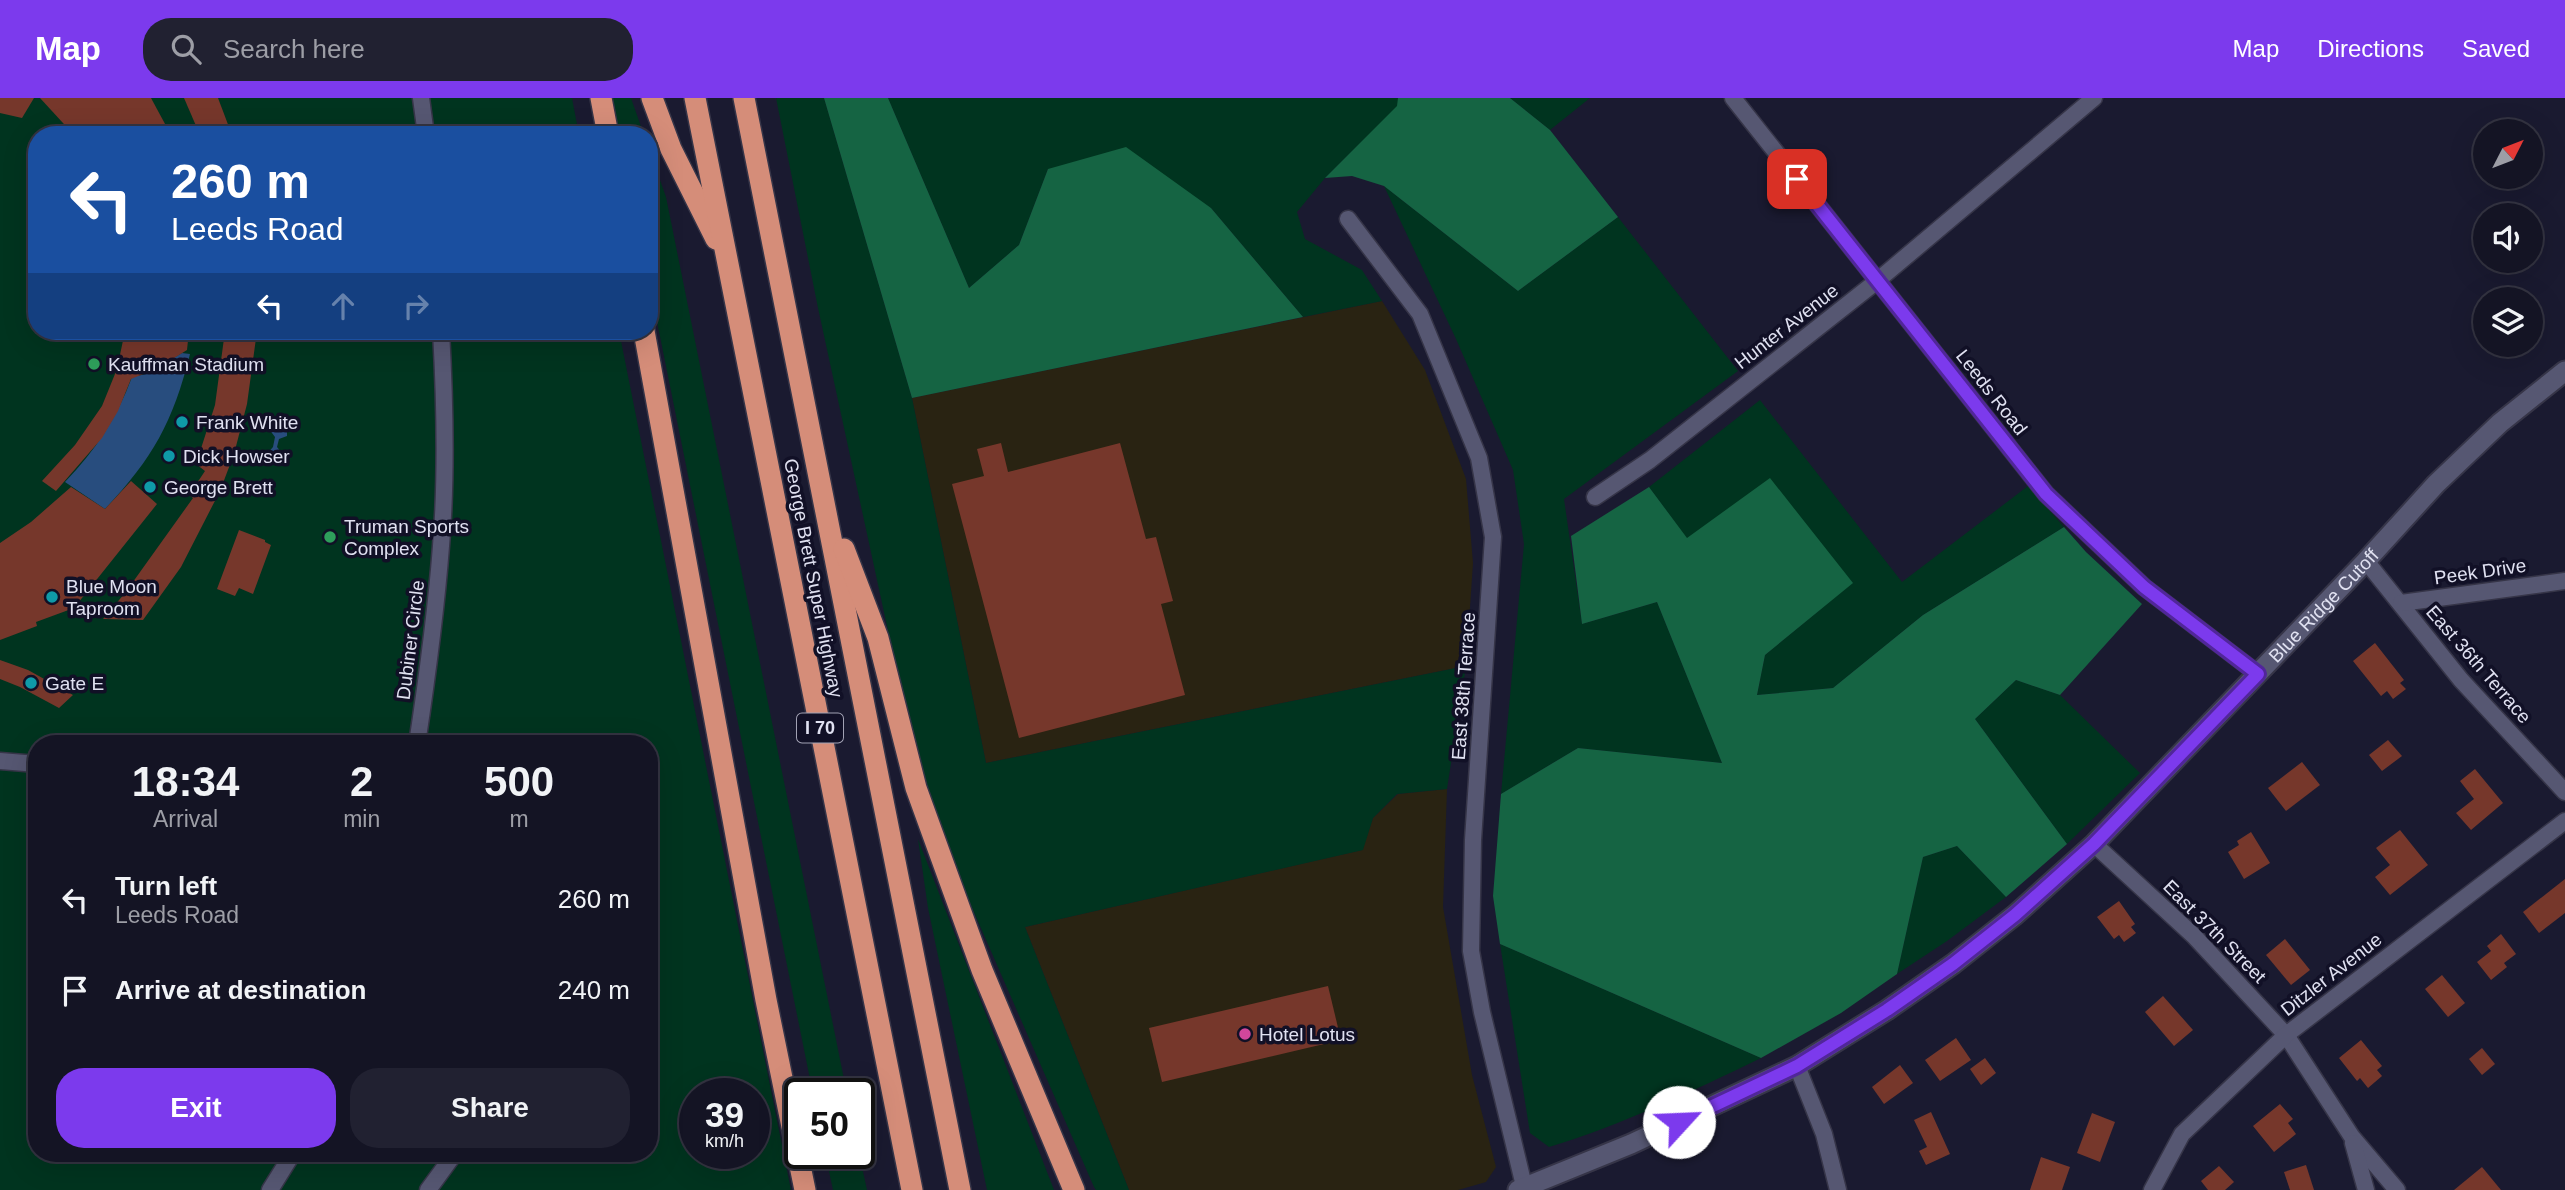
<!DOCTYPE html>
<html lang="en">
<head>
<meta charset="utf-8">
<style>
  body { margin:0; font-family:Helvetica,sans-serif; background:#212131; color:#f1f3f6; height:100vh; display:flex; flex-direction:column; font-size:26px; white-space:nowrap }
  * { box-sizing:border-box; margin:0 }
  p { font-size:23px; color:#9d9ea6 }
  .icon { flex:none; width:38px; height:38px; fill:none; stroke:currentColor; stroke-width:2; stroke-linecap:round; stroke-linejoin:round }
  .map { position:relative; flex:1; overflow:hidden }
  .details { position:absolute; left:28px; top:637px; width:630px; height:427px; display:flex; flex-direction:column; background:#141424; border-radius:28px; box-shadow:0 7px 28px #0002,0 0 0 2px #333341 }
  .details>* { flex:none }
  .banner { position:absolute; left:28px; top:28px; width:630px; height:214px; border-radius:28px; box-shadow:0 7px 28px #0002,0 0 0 2px #333341; background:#1a4fa0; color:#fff; overflow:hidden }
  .needle { width:46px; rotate:48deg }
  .controls { position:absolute; left:2473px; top:21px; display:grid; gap:14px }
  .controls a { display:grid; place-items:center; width:70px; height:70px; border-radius:50%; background:#141424; box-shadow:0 7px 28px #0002,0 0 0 2px #333341; font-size:35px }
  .speed { position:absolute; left:679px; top:980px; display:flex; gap:14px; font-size:35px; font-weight:700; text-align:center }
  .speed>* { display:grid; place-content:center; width:91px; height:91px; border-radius:50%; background:#141424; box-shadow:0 7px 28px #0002,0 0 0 2px #333341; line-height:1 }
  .speed small { font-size:18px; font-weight:400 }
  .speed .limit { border:4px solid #111; border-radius:10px; background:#fff; color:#111 }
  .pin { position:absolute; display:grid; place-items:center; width:60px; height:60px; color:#fff; margin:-30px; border-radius:14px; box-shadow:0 4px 10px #0006 }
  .me { position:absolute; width:77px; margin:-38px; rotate:65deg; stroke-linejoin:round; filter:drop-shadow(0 0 5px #0008) }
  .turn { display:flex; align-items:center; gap:24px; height:147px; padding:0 28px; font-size:32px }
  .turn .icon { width:91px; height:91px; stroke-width:2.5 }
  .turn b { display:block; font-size:49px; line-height:60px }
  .lanes { display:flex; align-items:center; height:66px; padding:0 28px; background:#0003; justify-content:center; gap:35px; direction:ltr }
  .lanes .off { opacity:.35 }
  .eta { display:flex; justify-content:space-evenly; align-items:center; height:119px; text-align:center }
  .eta b { font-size:42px; font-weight:700; line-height:49px }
  .button { display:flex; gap:14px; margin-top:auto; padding:14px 28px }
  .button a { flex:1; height:80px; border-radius:28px; background:#7c3aed; color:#fff; font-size:28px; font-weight:700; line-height:80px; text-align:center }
  .button a+a { background:#212131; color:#f1f3f6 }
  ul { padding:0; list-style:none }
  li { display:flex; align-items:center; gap:21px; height:91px; padding:0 28px }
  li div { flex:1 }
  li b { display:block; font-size:26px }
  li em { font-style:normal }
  header { display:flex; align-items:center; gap:42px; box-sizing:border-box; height:98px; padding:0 35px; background:#7c3aed; color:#fff }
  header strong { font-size:33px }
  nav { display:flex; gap:38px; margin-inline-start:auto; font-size:24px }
  .search { width:490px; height:63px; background:#212131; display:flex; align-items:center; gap:18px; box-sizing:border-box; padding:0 24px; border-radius:28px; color:#9d9ea6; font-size:26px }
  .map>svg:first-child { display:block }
</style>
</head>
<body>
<header>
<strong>Map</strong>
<div class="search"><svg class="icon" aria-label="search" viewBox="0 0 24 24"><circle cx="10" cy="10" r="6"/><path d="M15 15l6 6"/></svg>Search here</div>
<nav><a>Map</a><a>Directions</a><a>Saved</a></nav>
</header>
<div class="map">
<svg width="2565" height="1092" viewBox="0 0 2565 1092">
  <rect width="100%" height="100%" fill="#1a1a30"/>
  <g fill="#292312">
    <polygon points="1382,203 1425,272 1466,381 1473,465 1466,568 986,665 912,300"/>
    <polygon points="1447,691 1443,809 1472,977 1496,1069 1486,1084 1458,1092 1129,1092 1025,829 1362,752 1373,720 1398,696"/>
  </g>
  <g fill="#00341f" fill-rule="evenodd">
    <path d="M0,0H572L579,37H37V233H619L791,1092H0ZM37,646H649V1055H37ZM695,996H754V1055H695Z"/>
    <polygon points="612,0 631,0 644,37 619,37"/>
    <polygon points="776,0 824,0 912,300 986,665 1466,568 1447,691 1397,696 1373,720 1363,752 1025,829 1129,1092 1096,1092 1094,1089 942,741 900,588 818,210"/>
    <polygon points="888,0 1398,0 1398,8 1325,80 1297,114 1305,141 1362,172 1382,203 1303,219 1211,110 1048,71 1019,147 969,190"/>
    <polygon points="1510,0 1590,0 1550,32"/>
    <polygon points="649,51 666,99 847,996 813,996 649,184"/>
    <polygon points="1384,88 1518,193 1618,119 1738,273 1564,401 1582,526 1657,504 1722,665 1578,650 1501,696 1524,446 1513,372 1456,241"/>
    <polygon points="1760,302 1902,484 2028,388 2064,429 1923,517 1833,590 1757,597 1765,557 1852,485 1687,441 1649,389"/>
    <polygon points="2016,582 2060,597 2140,675 2067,746 1975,621"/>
    <polygon points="918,741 1054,1092 987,1092 928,810"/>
    <polygon points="1957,748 2006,799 1947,843 1897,876 1923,759"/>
    <path d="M1500,846L1761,960C1693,993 1622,1027 1549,1049L1530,1035Z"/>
    <polygon points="825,1055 859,1055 867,1092 833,1092"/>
  </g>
  <g fill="#156443">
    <polygon points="824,0 888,0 969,190 1019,147 1048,71 1126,49 1211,110 1303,219 912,300"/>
    <polygon points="1398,0 1510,0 1550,32 1618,119 1518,193 1384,88 1352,78 1325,80 1397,8"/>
    <polygon points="1770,380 1853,485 1765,557 1757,597 1833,590 1923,517 2064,429 2086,454 2142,506 2060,597 2016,582 1975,621 2067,746 2006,799 1957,748 1923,759 1897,876 1841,915 1761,960 1500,846 1493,798 1501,696 1578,650 1722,665 1657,504 1582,526 1571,438 1649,389 1687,440"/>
  </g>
  <g fill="#284d7e">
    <path d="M182,255L190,256C173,324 153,360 105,411L65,384C95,353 117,320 132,279L146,276Z"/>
    <polygon points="274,327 284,328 287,331 287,338 279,341 277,349 286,360 284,367 273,365 265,358 273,349 275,339 269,331"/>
  </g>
  <g fill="#76372b">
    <polygon points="0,0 34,0 22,20 0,15"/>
    <polygon points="40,0 151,0 171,37 74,37"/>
    <polygon points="184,0 218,0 232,37 200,37"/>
    <polygon points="125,233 189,233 187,252 158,270 131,281 118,313 102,340 56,393 42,383 75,347 102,308 117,271"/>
    <polygon points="225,233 257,233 247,306 234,356 220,393 181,469 143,522 103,521 125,495 193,400 189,397 205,373 196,366 215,307"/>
    <polygon points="1001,345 1008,374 1120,345 1146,441 1156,439 1173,503 1161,506 1185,597 1019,640 952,386 984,378 977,351"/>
    <polygon points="131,383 157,406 74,510 36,524 37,528 0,542 0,445 31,424 71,389 105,411"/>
    <polygon points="239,432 265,442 265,444 271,447 253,496 239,490 235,498 217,491"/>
    <polygon points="2375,545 2404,582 2400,585 2406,591 2393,601 2387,593 2381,598 2353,563"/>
    <polygon points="0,562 28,572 73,597 59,610 20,589 0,581"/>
    <polygon points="2388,642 2402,658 2382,673 2369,657"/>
    <polygon points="2302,664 2320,687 2286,713 2268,690"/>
    <polygon points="2475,671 2503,705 2471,732 2456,715 2474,701 2460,683"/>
    <polygon points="2400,732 2428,767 2390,797 2375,779 2390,767 2376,750"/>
    <polygon points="2251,734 2270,765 2244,781 2228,754 2239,747 2237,743"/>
    <polygon points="2565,781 2565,815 2539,835 2523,814"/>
    <polygon points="2119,803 2135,826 2131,829 2136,835 2124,844 2119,837 2114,841 2097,819"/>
    <polygon points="2501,836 2516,856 2504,865 2507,869 2491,882 2477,864 2491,853 2487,848"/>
    <polygon points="2285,841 2310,872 2291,887 2266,857"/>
    <polygon points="2442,877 2465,905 2448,919 2425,891"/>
    <polygon points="1328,888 1341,942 1162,984 1149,930"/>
    <polygon points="2163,898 2193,932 2174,948 2145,914"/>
    <polygon points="1956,940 1971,962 1940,983 1925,962"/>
    <polygon points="2361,942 2382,968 2377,972 2382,978 2368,990 2360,980 2357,983 2339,960"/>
    <polygon points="2482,950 2495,966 2482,977 2469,961"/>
    <polygon points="1985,960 1996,975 1981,987 1970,971"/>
    <polygon points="1900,967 1913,985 1884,1006 1872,989"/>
    <polygon points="2280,1006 2293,1021 2288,1025 2296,1036 2274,1054 2253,1028"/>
    <polygon points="1931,1014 1950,1056 1926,1067 1919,1053 1927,1049 1914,1022"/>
    <polygon points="2092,1015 2115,1024 2100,1064 2077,1055"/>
    <polygon points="2041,1059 2070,1069 2062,1092 2030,1092"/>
    <polygon points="2306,1067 2314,1092 2290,1092 2284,1074"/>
    <polygon points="2219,1068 2234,1084 2225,1092 2208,1092 2201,1083"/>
    <polygon points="2482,1069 2501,1092 2454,1092"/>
  </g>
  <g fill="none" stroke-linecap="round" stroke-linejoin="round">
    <defs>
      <g id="minor">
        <polyline points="421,0 426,37"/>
        <polyline points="1733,0 2046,396 2144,489 2258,576"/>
        <polyline points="1348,121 1420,216 1479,360 1493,439 1473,742 1471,853 1482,914 1525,1092"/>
        <polyline points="1595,399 1650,362 1877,183 2094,0"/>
        <polyline points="2366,463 2461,582 2565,694"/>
        <polyline points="2401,505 2565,483"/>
        <path d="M417,646C427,580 436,514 441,448C447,376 445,304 441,233"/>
        <polyline points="0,663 37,666"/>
        <polyline points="2094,746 2194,838 2286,937 2352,1039 2397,1092"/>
        <polyline points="1797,968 1824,1036 1838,1092"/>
        <polyline points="2353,1045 2366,1092"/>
        <polyline points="270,1092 293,1055"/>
        <polyline points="428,1092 455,1055"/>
        <polyline points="2152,1092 2182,1036 2286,937 2565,723"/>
      </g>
      <g id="secondary">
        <path id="s1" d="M1518,1092L1631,1046L1797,968L1887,912L1953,866L2015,817L2094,746L2366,463L2436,386L2500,325L2565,273"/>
      </g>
      <g id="motorway">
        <polyline points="601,0 608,37"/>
        <polyline points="652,0 671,51 716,141"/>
        <polyline points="695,0 912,1092"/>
        <polyline points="744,0 960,1092"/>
        <polyline points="644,233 766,902 805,1092"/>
        <polyline points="844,451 878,540 916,690 982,872 1074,1092"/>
      </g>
    </defs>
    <use href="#minor" stroke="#363548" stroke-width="19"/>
    <use href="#secondary" stroke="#363548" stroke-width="23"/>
    <use href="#motorway" stroke="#363548" stroke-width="24"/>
    <use href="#minor" stroke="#565772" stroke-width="16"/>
    <use href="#secondary" stroke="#565772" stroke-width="19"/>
    <use href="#motorway" stroke="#d58d79" stroke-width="21"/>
  </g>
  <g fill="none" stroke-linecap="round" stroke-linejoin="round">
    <defs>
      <polyline id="route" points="1679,1024 1797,968 1887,912 1953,866 2015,817 2094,746 2258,576 2144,489 2046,396 1797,81"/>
    </defs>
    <use href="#route" stroke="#51269a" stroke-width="18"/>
    <use href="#route" stroke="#7c3aed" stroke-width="12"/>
  </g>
  <g fill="#2e9e5b" stroke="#111026" stroke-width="2.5">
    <circle cx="94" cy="266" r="7"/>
    <circle cx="330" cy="439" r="7"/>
  </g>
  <g fill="#0f9aa8" stroke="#111026" stroke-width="2.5">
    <circle cx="182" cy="324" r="7"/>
    <circle cx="169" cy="358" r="7"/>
    <circle cx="150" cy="389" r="7"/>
    <circle cx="52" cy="499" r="7"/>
    <circle cx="31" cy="585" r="7"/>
  </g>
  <circle fill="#d1479c" stroke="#111026" stroke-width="2.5" cx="1245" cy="936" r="7"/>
  <g text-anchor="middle" stroke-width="7" stroke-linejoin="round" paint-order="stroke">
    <rect fill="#111026" stroke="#a2a2b4" stroke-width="2" x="797" y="615.5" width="46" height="29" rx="5"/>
    <g font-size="18" font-weight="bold" fill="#e0e1f1">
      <text x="820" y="636">I 70</text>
    </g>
    <g font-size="19" fill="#e0e1f1" stroke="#111026">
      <text transform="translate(1786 228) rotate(-38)" y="7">Hunter Avenue</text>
      <text transform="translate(1992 294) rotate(52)" y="7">Leeds Road</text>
      <text transform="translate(2480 473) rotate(-8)" y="7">Peek Drive</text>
      <text transform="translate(814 480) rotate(79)" y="7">George Brett Super Highway</text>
      <text dy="7" stroke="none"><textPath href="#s1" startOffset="1008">Blue Ridge Cutoff</textPath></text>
      <text transform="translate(410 542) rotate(-83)" y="7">Dubiner Circle</text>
      <text transform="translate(2479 566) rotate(49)" y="7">East 36th Terrace</text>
      <text transform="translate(1463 588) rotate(-86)" y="7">East 38th Terrace</text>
      <text transform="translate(2215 833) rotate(45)" y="7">East 37th Street</text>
      <text transform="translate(2331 876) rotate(-38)" y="7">Ditzler Avenue</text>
    </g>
    <g font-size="19" fill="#e0e1f1" stroke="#111026" text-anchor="start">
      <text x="108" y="273">Kauffman Stadium</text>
      <text x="196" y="331">Frank White</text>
      <text x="183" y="365">Dick Howser</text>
      <text x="164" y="396">George Brett</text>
      <text x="344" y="435">Truman Sports<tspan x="344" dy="22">Complex</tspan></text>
      <text x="66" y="495">Blue Moon<tspan x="66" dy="22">Taproom</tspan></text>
      <text x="45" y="592">Gate E</text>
      <text x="1259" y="943">Hotel Lotus</text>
    </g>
  </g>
</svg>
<div class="controls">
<a><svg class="needle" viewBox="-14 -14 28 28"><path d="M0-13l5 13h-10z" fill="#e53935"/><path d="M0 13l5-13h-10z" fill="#9d9ea6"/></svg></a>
<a><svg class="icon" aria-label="sound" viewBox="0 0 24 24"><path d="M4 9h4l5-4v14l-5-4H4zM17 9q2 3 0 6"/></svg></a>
<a><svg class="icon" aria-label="layers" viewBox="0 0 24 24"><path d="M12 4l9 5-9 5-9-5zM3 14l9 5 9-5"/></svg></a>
</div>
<div class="speed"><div>39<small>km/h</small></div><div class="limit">50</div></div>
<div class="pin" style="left:1797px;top:81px;background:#d93025"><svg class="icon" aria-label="arrive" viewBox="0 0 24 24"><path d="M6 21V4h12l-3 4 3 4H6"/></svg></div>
<svg class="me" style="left:1679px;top:1024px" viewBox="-20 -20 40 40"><circle r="19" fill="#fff"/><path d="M0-13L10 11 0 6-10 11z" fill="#7c3aed"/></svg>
<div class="banner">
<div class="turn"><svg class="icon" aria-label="left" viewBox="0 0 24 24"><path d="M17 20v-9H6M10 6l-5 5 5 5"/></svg><div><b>260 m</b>Leeds Road</div></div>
<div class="lanes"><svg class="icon" aria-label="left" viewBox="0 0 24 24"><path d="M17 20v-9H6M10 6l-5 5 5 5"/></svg><svg class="icon off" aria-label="ahead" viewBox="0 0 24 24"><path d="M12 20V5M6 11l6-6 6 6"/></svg><svg class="icon off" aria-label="right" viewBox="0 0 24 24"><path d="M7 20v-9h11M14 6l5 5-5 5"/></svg></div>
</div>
<section class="details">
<div class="eta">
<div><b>18:34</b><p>Arrival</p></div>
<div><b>2</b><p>min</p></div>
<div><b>500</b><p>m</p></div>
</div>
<ul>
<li><svg class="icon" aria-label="left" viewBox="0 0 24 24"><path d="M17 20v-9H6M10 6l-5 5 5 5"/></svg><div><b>Turn left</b><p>Leeds Road</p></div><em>260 m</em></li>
<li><svg class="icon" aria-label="arrive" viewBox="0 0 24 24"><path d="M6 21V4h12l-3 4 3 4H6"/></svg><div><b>Arrive at destination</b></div><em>240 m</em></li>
</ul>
<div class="button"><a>Exit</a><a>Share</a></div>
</section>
</div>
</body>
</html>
